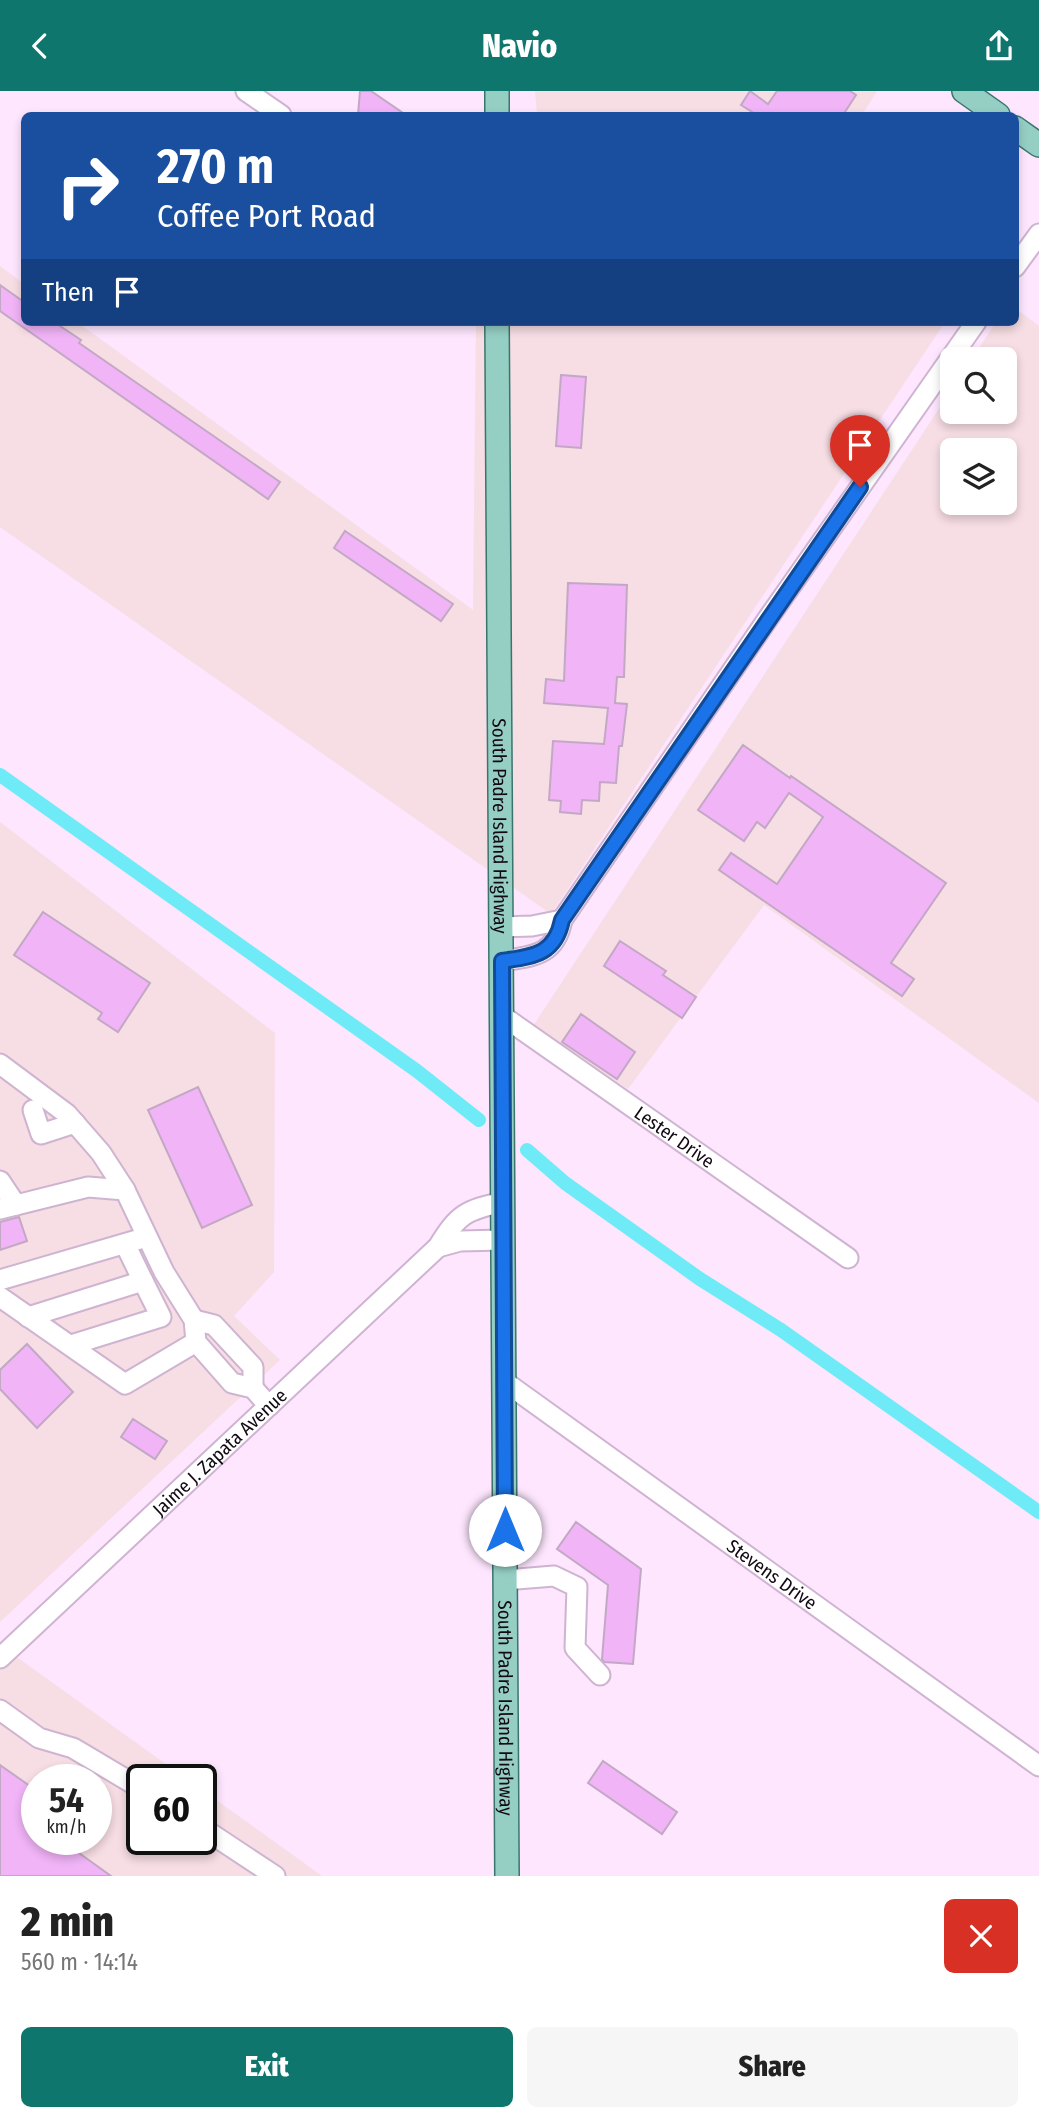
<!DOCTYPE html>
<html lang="en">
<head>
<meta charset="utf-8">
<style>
  body { margin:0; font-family:"Fira Sans Condensed",sans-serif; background:#f6f6f6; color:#222; height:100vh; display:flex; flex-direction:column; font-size:26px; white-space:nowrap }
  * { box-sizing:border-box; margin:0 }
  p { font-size:23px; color:#767676 }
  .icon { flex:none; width:38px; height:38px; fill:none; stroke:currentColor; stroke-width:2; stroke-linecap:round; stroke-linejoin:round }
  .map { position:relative; height:1785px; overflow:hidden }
  .drawer { display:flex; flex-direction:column; background:#fff; flex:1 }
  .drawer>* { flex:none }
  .top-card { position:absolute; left:21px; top:21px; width:998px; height:214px; border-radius:10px; box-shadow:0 4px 10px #0003; background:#1a4fa0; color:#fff; overflow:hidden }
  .controls { position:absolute; left:940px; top:256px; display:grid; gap:14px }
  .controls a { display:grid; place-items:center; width:77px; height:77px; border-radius:10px; background:#fff; box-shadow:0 4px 10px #0003; font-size:35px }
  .speed { position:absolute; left:21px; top:1673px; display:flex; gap:14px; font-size:35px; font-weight:700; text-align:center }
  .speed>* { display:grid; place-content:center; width:91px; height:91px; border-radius:50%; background:#fff; box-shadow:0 4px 10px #0003; line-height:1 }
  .speed small { font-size:18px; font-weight:400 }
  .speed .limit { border:4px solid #111; border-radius:10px; background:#fff; color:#111 }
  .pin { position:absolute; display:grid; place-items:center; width:60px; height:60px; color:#fff; margin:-72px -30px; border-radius:50% 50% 50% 0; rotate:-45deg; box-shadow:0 0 7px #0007 }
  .pin .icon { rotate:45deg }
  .me { position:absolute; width:77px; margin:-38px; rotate:0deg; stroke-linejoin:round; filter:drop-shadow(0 0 5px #0008) }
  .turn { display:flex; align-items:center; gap:24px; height:147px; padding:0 21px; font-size:32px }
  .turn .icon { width:91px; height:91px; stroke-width:2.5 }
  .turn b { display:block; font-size:49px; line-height:60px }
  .then { display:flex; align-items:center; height:66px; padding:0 21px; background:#0003; gap:14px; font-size:26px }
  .round { display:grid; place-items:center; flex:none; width:74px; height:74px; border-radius:10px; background:#f6f6f6 }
  .summary { display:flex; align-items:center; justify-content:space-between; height:119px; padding:0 21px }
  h1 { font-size:42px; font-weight:800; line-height:52px }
  .action { display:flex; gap:14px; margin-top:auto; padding:14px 21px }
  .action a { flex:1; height:80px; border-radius:10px; background:#0f766e; color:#fff; font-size:28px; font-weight:800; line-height:80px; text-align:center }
  .action a+a { background:#f6f6f6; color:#222 }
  header { display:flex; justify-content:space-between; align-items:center; height:91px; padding:0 21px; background:#0f766e; color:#fff; font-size:32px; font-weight:800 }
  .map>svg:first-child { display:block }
</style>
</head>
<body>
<header><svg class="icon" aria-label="back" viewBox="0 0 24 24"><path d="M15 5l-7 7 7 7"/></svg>Navio<svg class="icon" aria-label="share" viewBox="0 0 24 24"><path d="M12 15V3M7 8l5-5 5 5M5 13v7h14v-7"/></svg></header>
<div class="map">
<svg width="1039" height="1785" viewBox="0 0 1039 1785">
  <rect width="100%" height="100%" fill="#fde6fe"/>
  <g fill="#f7dde4" fill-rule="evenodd">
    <polygon points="535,0 877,0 862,24 537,24"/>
    <polygon points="0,175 24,193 24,231 77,231 473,519 476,231 945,231 551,823 0,436"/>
    <path d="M1015,217L1039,235V1012L764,814L628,998L533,935L952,298V320H1004V268H972L996,231H1015ZM952,359H1004V411H952Z"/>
    <polygon points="0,731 275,942 274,1181 234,1225 280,1269 0,1531"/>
    <path d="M0,1554L188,1689H142V1748H201V1698L322,1785H0ZM37,1689H96V1748H37Z"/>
  </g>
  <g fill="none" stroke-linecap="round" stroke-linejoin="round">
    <g stroke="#6febf8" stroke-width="14">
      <polyline points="0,684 417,980 479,1029"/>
      <polyline points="527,1059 565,1092 700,1188 781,1239 1039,1421"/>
    </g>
  </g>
  <g fill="#f1b4f7" stroke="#c3a8c5" stroke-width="2">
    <polygon points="360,0 371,0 406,24 358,24"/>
    <polygon points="750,0 768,13 777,0 850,0 856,4 843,24 757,24 741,14"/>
    <polygon points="0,194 24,211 24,231 54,231 81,249 79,252 280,391 268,408 0,220"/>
    <polygon points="561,284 586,286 581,357 556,355"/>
    <polygon points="345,440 453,513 441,530 334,457"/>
    <polygon points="568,492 627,494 624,586 617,586 615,612 627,613 622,655 619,655 616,692 600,691 599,710 582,709 581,723 560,721 561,710 549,709 553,650 604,653 608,617 544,612 546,588 564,590"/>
    <polygon points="743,654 790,687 791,685 946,792 891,872 914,888 902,905 719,779 731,762 777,793 823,726 789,702 765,737 757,731 744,750 698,719"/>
    <polygon points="43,821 150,892 118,941 98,928 102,922 14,864"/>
    <polygon points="620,850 666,880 663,884 696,906 682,927 604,875"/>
    <polygon points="581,923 635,961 617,988 562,951"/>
    <polygon points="198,996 252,1114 202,1137 148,1019"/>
    <polygon points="19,1126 27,1150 0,1159 0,1131"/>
    <polygon points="27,1253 73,1301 37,1337 0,1298 0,1279"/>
    <polygon points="133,1328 167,1350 155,1368 121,1346"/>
    <polygon points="576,1431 641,1478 633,1573 604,1571 602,1568 608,1494 557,1458"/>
    <polygon points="603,1670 677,1721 662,1743 588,1692"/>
    <polygon points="0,1674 37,1700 37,1748 88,1748 79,1762 111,1785 0,1785"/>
  </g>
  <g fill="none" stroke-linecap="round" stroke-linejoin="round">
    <defs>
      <g id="minor">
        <polyline points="246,0 281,24"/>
        <polyline points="1015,176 1039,143"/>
        <polyline points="502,836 532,835 562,829"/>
        <path d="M502,870C533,865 555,865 562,829L769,526L976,231"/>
        <path id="s1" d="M501,924L848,1167"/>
        <polyline points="0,973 67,1023 101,1062 125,1099"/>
        <polyline points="33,1019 41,1043 75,1032"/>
        <polyline points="0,1090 16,1114"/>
        <polyline points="0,1118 88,1096 125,1099 164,1181 194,1229 196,1251 232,1292 253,1297 269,1315"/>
        <polyline points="125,1153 143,1190"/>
        <polyline points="438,1156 460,1150 503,1149"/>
        <polyline points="0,1189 147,1146"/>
        <polyline points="0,1206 125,1293 196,1251"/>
        <polyline points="28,1226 143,1190 161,1226 71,1254"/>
        <polyline points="194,1229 214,1234 253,1276 253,1297"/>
        <path id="s2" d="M505,1291L1039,1675"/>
        <polyline points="505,1489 554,1485 577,1496 575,1557 600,1584"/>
        <path id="s3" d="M0,1567L438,1156C458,1123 466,1119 503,1111"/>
        <polyline points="0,1619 39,1647 73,1657 142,1698"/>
        <polyline points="201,1736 275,1785"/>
      </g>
      <g id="major">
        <polyline points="964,0 998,24"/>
        <polyline points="497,24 497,0"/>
        <polyline points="1015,37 1039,54"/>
        <path id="s4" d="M497,231L507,1785"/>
      </g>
    </defs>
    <use href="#minor" stroke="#cfb4d1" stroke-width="23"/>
    <use href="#major" stroke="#3a756d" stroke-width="26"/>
    <use href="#minor" stroke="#fff" stroke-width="19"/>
    <use href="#major" stroke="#95cfc4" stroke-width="23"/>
  </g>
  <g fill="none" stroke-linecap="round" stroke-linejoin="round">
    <defs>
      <path id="route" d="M505,1439L502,870C533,865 555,864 562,829L860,396"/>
    </defs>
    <use href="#route" stroke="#114b97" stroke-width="18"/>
    <use href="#route" stroke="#1a73e8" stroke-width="12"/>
  </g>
  <g text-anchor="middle" stroke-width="5" stroke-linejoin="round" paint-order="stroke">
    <g font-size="19" fill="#120913" stroke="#fff">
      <text dy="7" stroke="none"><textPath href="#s4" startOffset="504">South Padre Island Highway</textPath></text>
      <text dy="7" stroke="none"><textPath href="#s1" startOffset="212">Lester Drive</textPath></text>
      <text dy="7" stroke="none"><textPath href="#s3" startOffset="301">Jaime J. Zapata Avenue</textPath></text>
      <text dy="7" stroke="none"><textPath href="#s2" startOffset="329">Stevens Drive</textPath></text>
      <text dy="7" stroke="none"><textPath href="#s4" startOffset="1386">South Padre Island Highway</textPath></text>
    </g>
  </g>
</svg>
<div class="controls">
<a><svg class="icon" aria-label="search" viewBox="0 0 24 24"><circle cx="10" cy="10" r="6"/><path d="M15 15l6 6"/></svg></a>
<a><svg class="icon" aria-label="layers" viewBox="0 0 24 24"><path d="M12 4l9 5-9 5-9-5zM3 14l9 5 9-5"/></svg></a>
</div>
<div class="speed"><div>54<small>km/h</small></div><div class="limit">60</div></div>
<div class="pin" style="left:860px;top:396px;background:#d93025"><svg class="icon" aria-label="arrive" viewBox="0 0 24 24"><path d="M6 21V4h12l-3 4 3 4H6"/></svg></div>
<svg class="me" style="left:505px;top:1439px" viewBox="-20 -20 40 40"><circle r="19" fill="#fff"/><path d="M0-13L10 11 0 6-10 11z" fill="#1a73e8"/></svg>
<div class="top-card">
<div class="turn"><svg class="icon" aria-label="right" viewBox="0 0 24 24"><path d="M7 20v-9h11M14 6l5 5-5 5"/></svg><div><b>270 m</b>Coffee Port Road</div></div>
<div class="then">Then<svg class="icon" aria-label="arrive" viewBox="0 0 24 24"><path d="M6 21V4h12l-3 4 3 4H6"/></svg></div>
</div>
</div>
<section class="drawer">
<div class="summary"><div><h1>2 min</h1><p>560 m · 14:14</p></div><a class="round" style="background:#d93025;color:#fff"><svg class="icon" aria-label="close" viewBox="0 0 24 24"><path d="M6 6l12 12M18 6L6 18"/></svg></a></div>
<div class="action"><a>Exit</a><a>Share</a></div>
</section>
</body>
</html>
